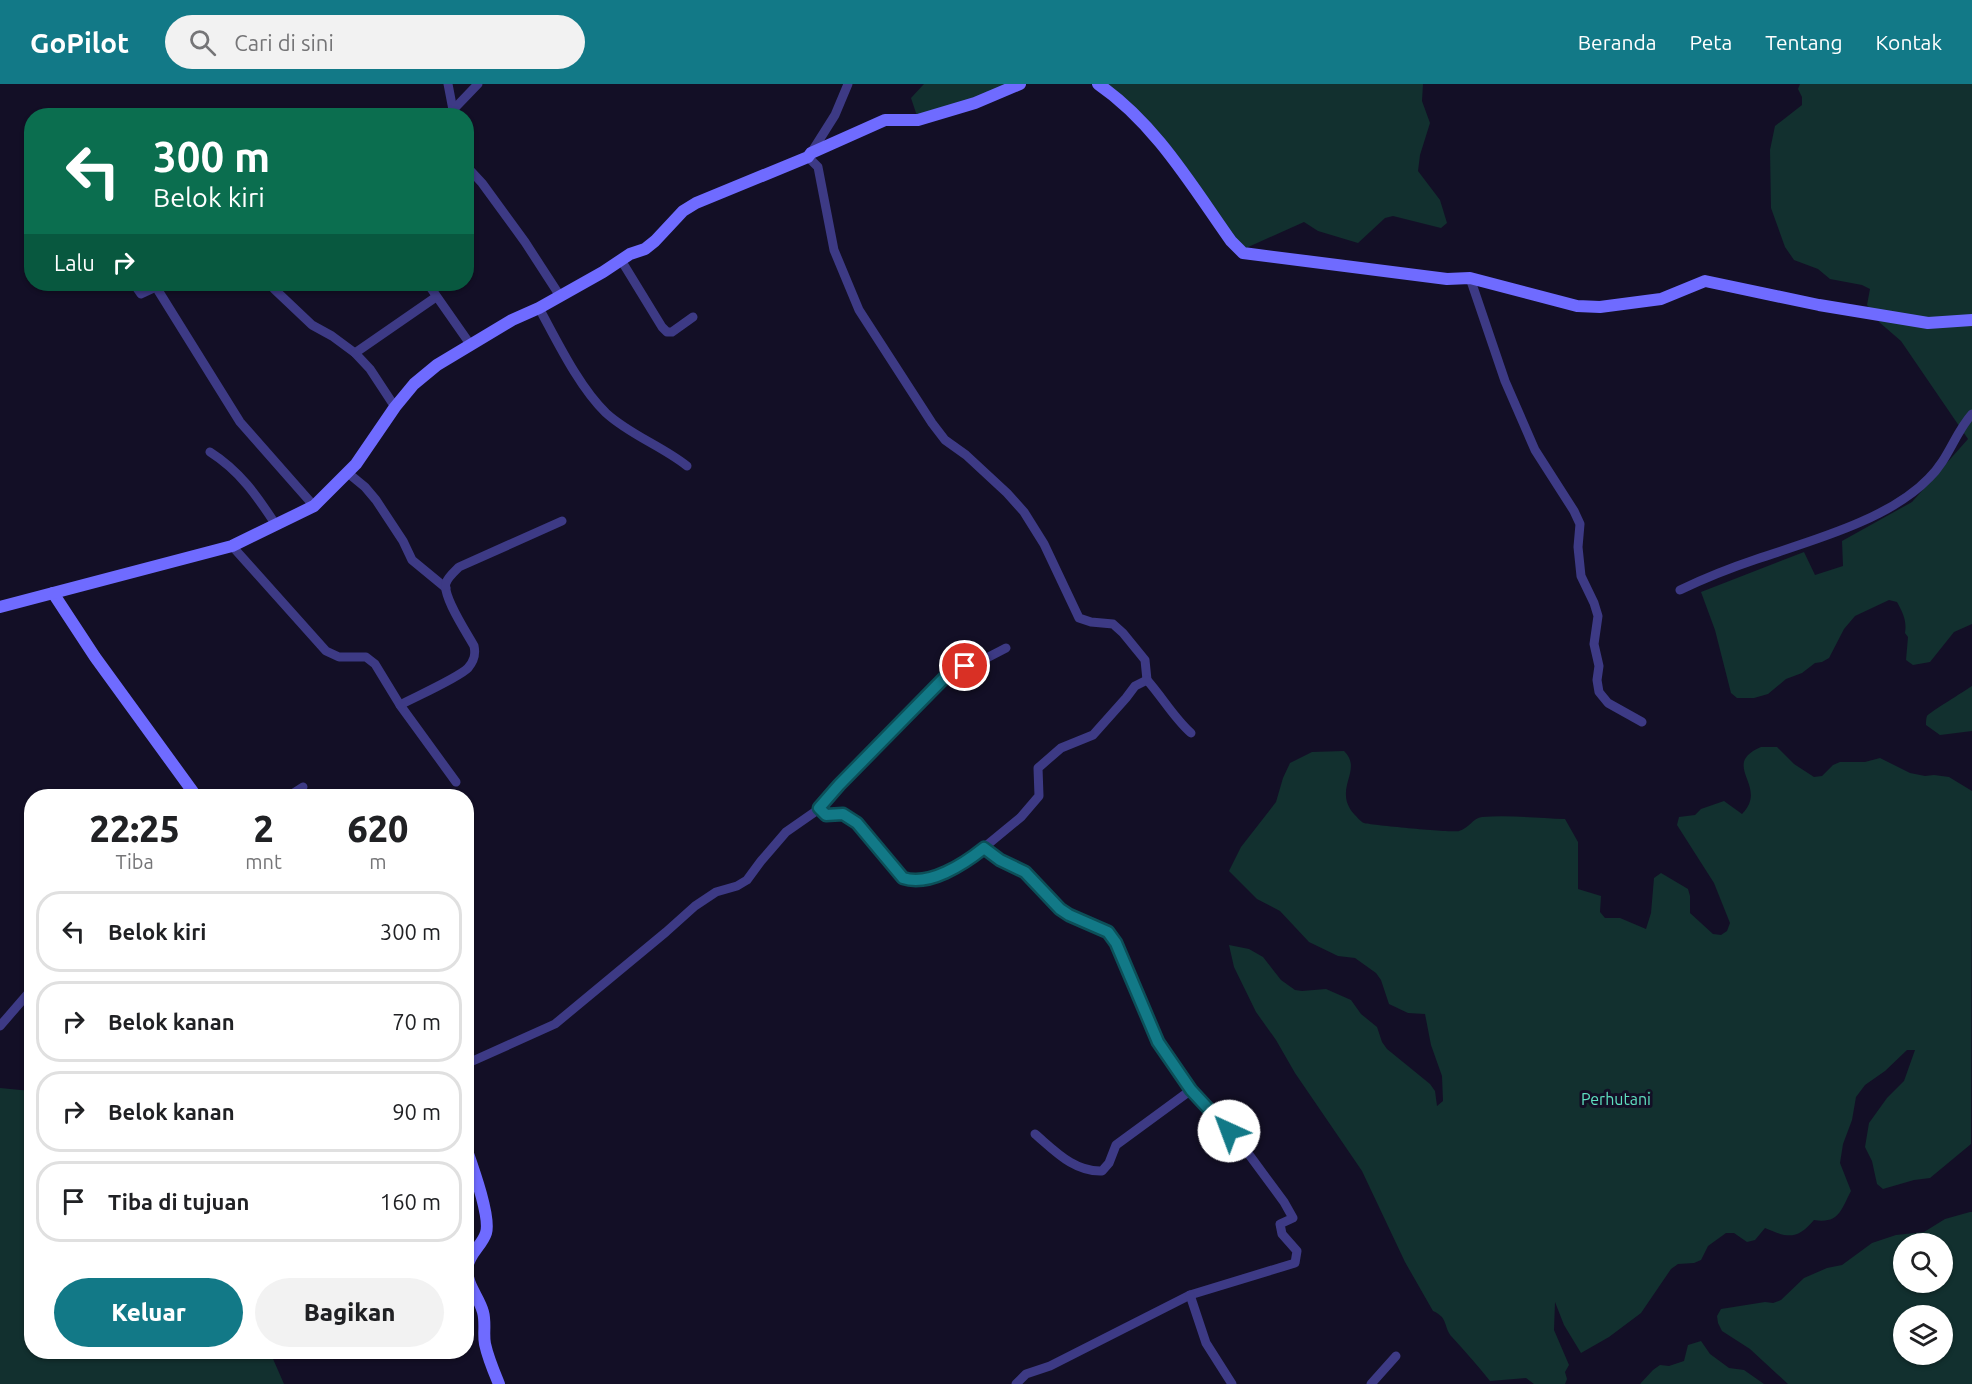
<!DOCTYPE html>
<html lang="id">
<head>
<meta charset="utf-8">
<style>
  body { margin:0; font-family:Ubuntu,sans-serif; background:#f2f2f2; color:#202124; height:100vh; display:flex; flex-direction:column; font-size:22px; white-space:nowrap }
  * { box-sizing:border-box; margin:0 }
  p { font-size:20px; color:#757577 }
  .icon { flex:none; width:33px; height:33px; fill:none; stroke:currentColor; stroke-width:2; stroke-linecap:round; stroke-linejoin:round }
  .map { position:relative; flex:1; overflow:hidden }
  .drawer { position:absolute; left:24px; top:705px; width:450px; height:570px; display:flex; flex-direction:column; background:#fff; border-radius:24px; box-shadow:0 2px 4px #0004 }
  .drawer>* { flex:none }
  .top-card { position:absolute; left:24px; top:24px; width:450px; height:183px; border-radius:24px; box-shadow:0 2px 4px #0004; background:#0b6e4f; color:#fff; overflow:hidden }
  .fabs { position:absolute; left:1893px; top:1149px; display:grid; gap:12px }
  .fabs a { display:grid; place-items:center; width:60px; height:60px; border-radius:50%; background:#fff; box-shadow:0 2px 4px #0004; font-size:30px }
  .pin { position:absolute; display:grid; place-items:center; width:51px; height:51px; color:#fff; margin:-26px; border:3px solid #fff; border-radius:50%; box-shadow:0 2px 6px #0007 }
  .me { position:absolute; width:66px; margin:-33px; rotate:317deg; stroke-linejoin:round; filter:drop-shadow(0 0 4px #0008) }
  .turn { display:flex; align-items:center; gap:21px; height:126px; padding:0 30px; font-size:27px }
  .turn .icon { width:78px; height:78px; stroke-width:2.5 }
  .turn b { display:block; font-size:42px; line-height:51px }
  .then { display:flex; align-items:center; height:57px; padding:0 30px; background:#0003; gap:12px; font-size:22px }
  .eta { display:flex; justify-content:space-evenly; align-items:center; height:102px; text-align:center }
  .eta b { font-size:36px; font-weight:800; line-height:42px }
  .button { display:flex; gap:12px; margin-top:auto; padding:12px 30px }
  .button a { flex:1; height:69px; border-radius:36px; background:#127987; color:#fff; font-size:24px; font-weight:800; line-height:69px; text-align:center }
  .button a+a { background:#f2f2f2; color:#202124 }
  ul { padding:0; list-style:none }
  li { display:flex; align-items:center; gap:18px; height:81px; margin:0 12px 9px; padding:0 18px; border:3px solid #e0e0e0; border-radius:24px }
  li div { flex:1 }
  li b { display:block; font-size:22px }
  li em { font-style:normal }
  header { display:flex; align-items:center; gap:36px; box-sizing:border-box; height:84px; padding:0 30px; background:#127987; color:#fff }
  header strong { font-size:28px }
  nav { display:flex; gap:33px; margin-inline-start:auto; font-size:21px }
  .search { width:420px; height:54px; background:#f2f2f2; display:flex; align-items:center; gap:15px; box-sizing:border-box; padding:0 21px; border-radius:33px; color:#757577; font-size:22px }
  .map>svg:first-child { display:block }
</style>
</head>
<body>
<header>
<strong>GoPilot</strong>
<div class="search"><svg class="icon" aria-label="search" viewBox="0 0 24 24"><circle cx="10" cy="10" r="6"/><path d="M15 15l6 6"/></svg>Cari di sini</div>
<nav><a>Beranda</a><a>Peta</a><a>Tentang</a><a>Kontak</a></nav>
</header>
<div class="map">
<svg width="1972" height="1300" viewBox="0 0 1972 1300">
  <rect width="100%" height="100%" fill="#130f26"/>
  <g fill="#12302f" fill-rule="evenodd">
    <polygon points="924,0 1012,0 974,16 917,32 911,14"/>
    <polygon points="1104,0 1423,0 1422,17 1430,39 1420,71 1418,87 1440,116 1447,139 1441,144 1393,132 1385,134 1358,159 1318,147 1304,138 1246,164 1234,155"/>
    <path d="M1800,0H1972V540L1954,548L1930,578L1913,581L1906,576L1908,553L1905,549C1907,537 1903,529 1897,518L1889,516L1855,532L1844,545L1829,574L1822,578L1815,579L1802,589L1786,595L1768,610L1754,614H1737L1731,609L1715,546L1701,508L1804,468L1815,491L1843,482L1842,457L1912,418L1968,355L1901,257L1879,238L1867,221L1870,205L1862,201L1830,195L1818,185L1794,176L1785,163L1771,124L1770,66L1775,42L1802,21V13L1798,5Z"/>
    <path d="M1972,602V647L1940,651L1926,641C1926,637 1926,635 1927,632C1930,628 1965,607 1972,602Z"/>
    <path d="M1761,663H1777L1794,680L1814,693L1822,692L1833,681L1840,678H1865L1880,674L1910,689L1925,692L1934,691L1949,693L1972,707L1971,1060L1930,1094L1914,1096L1883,1105L1877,1100L1872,1077L1865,1063L1869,1039L1887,1014L1904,997L1915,966H1907L1885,987L1865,1001L1856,1013L1852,1036L1843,1060L1840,1079L1851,1107C1841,1126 1839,1140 1814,1136C1797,1156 1788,1154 1765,1144L1755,1156L1747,1158L1734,1149H1726L1708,1162L1701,1176L1694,1179L1678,1180L1671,1185L1641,1229L1609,1253L1581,1269L1564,1241L1555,1218L1554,1246L1569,1281L1565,1288L1567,1295L1565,1300H1534L1526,1294L1490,1297C1478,1282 1465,1267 1452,1253C1443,1243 1449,1234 1433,1227L1405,1178L1362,1087L1295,989L1276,956L1256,928L1234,883L1229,861L1249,865L1263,873L1281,896L1295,906L1302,907L1326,905L1351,916L1361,930L1377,943L1382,958L1387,965L1430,1000L1435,1007L1437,1022L1443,1017L1442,992L1431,961L1425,930L1408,929L1389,920L1381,896L1376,889L1355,874L1338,872L1309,858L1280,827L1257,815L1229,787L1241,763L1276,718L1283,694L1290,679L1312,668L1344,667C1364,686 1332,705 1354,730C1356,732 1361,738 1364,739C1371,741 1454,749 1459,747C1468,745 1473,734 1482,733C1509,731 1538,734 1565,735L1578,758V805L1601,812L1600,828L1605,834H1620L1646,845L1651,829L1654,794L1661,789L1688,805L1690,812V829L1713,850L1721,851L1727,847L1730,839L1714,799L1677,741L1679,733L1695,731L1701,725L1724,717L1742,730C1770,702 1719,681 1761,663Z"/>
    <polygon points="0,1004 31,1007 32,1268 270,1268 284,1300 0,1300"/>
    <path d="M1970,1128H1972V1300H1788L1750,1265L1722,1247L1718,1239L1717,1232L1721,1225L1765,1218L1773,1219L1781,1216L1804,1194L1827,1184L1842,1181L1872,1159L1896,1151L1924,1148L1945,1135ZM1904,1160H1942V1198H1904ZM1904,1232H1942V1270H1904Z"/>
    <polygon points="1701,1257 1710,1270 1729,1284 1744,1286 1764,1300 1640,1300 1653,1286 1660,1281 1669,1282 1684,1277 1688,1261"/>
  </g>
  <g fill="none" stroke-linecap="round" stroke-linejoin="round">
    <g stroke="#3d3a85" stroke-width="9">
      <polyline points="448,0 453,26"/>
      <polyline points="451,32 453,26 478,0"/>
      <polyline points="811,69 835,31 848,0"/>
      <polyline points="808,73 818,83 834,166 859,226 932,339 945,356 966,371 1007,409 1024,428 1044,460 1079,534 1091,538 1113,540 1123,549 1145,576 1147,596"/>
      <polyline points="469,85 482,99 525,158 560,212"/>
      <polyline points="621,176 662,243 667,248 672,248 693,233"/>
      <polyline points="1470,194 1505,297 1535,366 1574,427 1580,440 1578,463 1581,492 1594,519 1598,532 1594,560 1599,582 1597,596 1599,608 1608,619 1642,638"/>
      <polyline points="134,200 141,210 156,203 240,338 314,422"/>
      <polyline points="271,200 274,205 312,241 332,252 355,269 370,285 395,323"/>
      <polyline points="428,200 470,260"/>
      <path d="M539,224C557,257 579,303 606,329C630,351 662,362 687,382"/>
      <polyline points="355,269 436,213"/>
      <path d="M210,368C240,387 257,412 276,441"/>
      <polyline points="348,389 365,403 376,416 403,457 412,476 446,504"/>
      <polyline points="232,462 326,567 339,573 366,573 375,580 400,621 456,698"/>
      <path d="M1680,506C1705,494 1730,484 1757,475C1810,457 1889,436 1929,394C1948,376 1955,349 1972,330"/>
      <path d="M400,621C415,613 458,594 468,584C474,577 476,571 474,562C467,549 442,512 446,499C448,493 454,488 459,483L562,437"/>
      <polyline points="289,712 303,703"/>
      <path d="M819,725L826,731L843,730L857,739L892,783L903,794L913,797L949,788L981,766L1021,733L1039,712L1038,684L1061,664L1093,651L1126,614L1135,602L1147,596C1163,614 1174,634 1191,649"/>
      <polyline points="984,764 1000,776 1025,788 1069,831 1108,848 1116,859 1158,958 1191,1006 1242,1061 1284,1118 1293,1134 1280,1140 1282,1150 1297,1167 1295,1179 1190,1211 1050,1282 1026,1290 1016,1300"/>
      <polyline points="0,942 32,905"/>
      <polyline points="466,980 555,940 666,848 695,822 716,808 737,802 747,796 761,777 786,748 819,725 839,701 951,587 979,578 1006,564"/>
      <path d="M1035,1050C1055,1067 1074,1088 1102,1087L1109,1079L1116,1061L1191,1006"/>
      <polyline points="1190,1211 1206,1259 1232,1300"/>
      <polyline points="1371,1300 1396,1272"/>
    </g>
    <g stroke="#6f6bff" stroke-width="12">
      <path d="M1098,0C1155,39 1192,102 1231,157L1243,169L1447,195L1470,194L1577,222L1600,223L1661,215L1705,197L1819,221L1928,239L1972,236"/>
      <polyline points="53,509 95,573 196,712"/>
      <polyline points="0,523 232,462 314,422 356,380 395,323 414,300 437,281 512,236 539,224 603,188 630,170 645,165 655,157 683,127 696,119 808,73 811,69 885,36 918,36 975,19 1020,0"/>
      <path d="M466,1064C472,1081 491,1133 486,1149C482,1162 468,1170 467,1185C467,1202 479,1213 483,1228C486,1239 483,1250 485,1260C488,1274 494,1288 499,1300"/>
    </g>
  </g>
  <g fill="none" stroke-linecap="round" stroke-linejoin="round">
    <defs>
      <path id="route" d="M965,582L951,587L839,701L819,724L826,731L843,730L857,739L903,794C929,803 964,780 984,764L1000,776L1025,788L1060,825L1069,831L1108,848L1116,859L1158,958L1191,1006L1229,1047"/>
    </defs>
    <use href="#route" stroke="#0c4f58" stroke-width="15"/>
    <use href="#route" stroke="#127987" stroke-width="10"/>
  </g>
  <g text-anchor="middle" stroke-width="6" stroke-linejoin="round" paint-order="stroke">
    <g font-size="16" fill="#5fe0c0" stroke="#130f26">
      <text x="1616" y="1021">Perhutani</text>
    </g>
  </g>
</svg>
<div class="fabs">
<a><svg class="icon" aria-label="search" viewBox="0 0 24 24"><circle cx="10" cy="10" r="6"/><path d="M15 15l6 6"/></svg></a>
<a><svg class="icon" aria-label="layers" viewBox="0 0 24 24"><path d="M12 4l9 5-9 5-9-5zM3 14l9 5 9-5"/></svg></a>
</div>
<div class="pin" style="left:965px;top:582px;background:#d93025"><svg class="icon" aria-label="arrive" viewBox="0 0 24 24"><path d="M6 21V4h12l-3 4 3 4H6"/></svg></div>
<svg class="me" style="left:1229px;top:1047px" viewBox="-20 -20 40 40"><circle r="19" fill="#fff"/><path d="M0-13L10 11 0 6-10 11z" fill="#127987"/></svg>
<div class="top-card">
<div class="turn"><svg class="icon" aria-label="left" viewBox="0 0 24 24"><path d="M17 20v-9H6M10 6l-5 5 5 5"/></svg><div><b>300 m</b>Belok kiri</div></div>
<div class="then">Lalu<svg class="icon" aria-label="right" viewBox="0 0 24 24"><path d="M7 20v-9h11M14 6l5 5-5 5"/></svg></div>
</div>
<section class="drawer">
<div class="eta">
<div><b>22:25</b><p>Tiba</p></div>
<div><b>2</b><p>mnt</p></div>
<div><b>620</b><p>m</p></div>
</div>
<ul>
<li><svg class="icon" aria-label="left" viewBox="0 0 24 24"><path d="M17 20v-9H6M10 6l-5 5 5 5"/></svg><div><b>Belok kiri</b></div><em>300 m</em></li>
<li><svg class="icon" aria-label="right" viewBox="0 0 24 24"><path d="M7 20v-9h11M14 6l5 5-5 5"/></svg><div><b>Belok kanan</b></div><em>70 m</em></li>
<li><svg class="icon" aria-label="right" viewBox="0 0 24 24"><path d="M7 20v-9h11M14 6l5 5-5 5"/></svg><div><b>Belok kanan</b></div><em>90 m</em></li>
<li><svg class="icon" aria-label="arrive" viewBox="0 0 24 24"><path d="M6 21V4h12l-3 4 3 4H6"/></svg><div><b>Tiba di tujuan</b></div><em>160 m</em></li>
</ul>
<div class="button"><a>Keluar</a><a>Bagikan</a></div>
</section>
</div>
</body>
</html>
